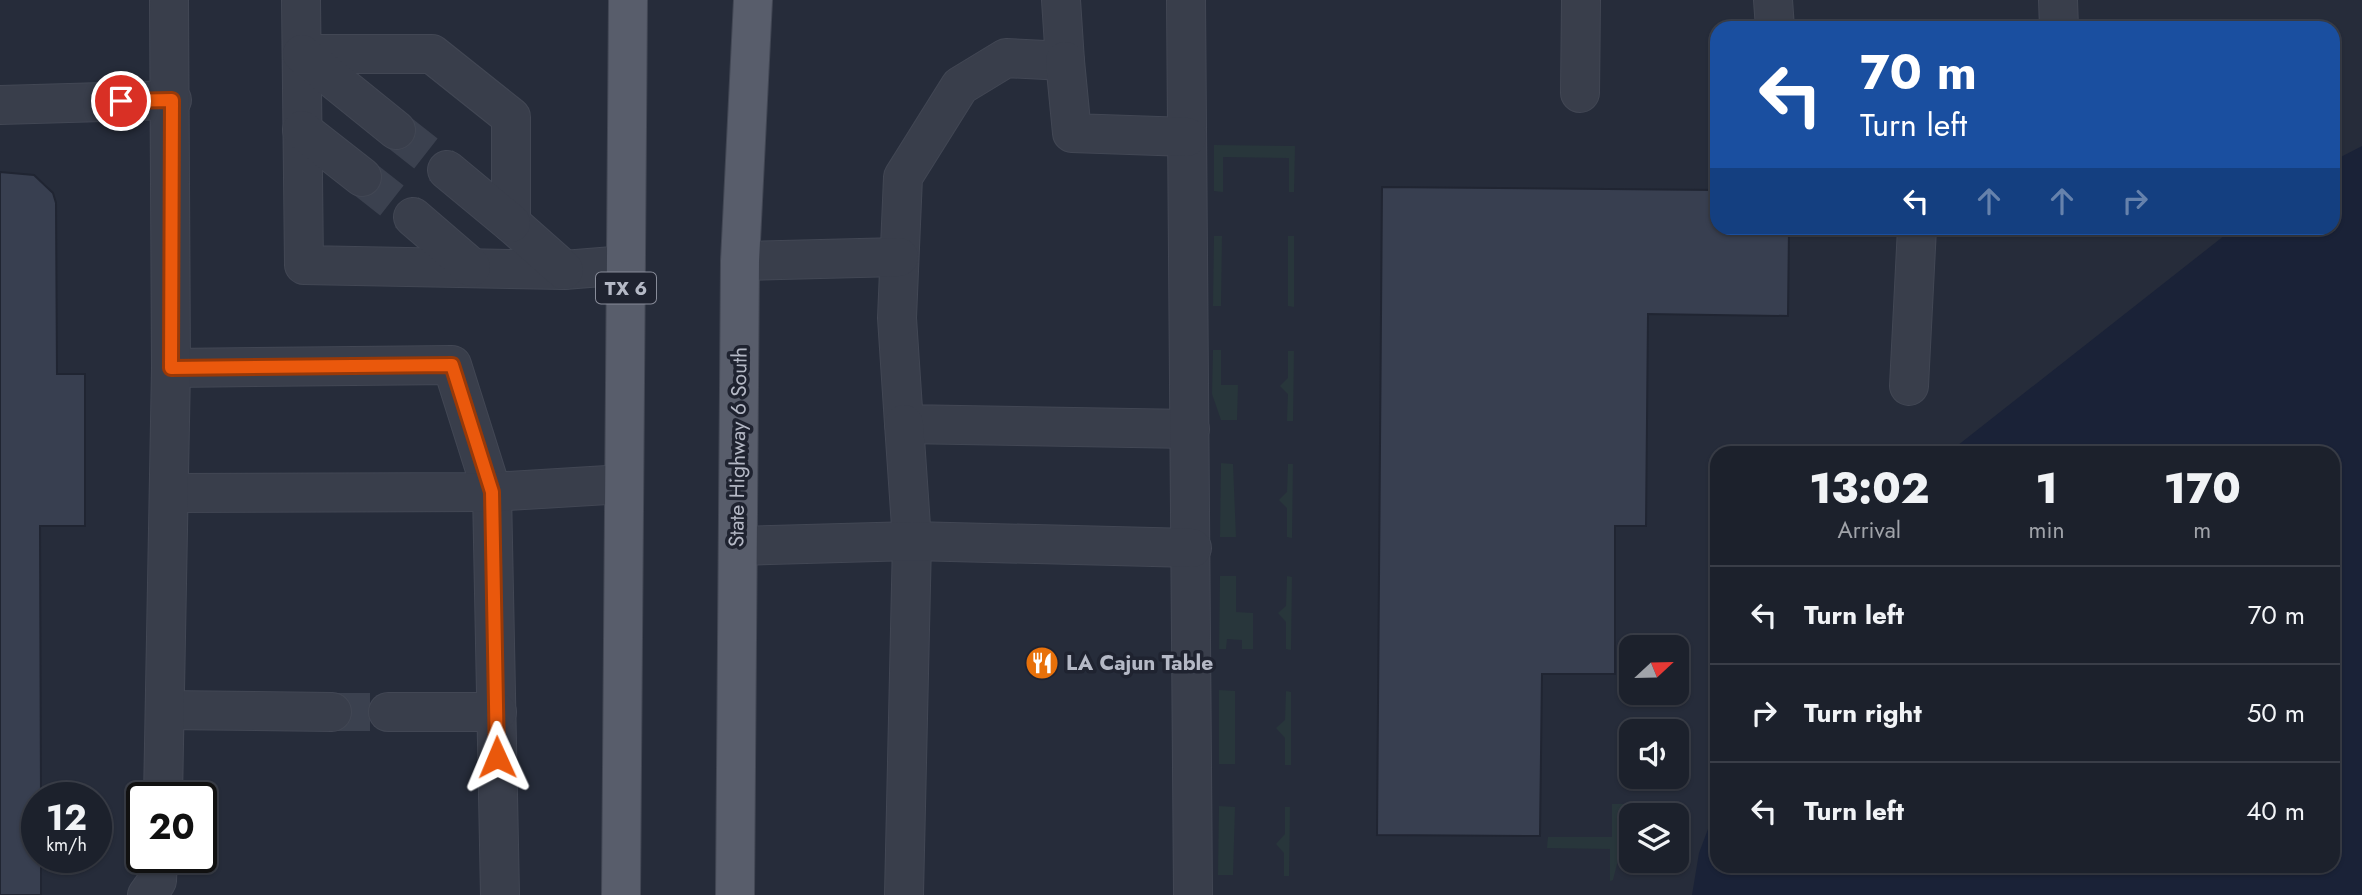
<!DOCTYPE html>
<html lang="en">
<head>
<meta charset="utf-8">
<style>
  body { margin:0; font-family:Jost,sans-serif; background:#292e38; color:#f1f3f6; height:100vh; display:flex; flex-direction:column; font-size:26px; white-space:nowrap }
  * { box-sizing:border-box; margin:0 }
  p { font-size:23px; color:#a0a3a9 }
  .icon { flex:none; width:38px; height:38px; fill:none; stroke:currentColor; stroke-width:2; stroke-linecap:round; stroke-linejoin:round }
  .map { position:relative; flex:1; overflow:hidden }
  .sheet { position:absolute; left:1710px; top:446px; width:630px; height:427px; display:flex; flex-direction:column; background:#1c212c; border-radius:21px; box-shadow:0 2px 5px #0004,0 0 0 2px #3a3e48 }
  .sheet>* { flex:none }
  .hud { position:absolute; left:1710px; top:21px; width:630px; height:214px; border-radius:21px; box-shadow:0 2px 5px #0004,0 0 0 2px #3a3e48; background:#1a4fa0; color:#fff; overflow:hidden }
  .needle { width:46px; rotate:68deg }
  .fabs { position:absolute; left:1619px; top:635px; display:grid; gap:14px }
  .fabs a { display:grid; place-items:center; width:70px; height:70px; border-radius:14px; background:#1c212c; box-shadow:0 2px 5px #0004,0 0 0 2px #3a3e48; font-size:35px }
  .speed { position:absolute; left:21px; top:782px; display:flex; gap:14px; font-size:35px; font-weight:700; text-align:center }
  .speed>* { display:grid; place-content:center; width:91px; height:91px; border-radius:50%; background:#1c212c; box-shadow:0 2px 5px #0004,0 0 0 2px #3a3e48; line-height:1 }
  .speed small { font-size:18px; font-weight:400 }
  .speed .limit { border:4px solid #111; border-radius:10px; background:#fff; color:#111 }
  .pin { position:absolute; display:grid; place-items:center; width:60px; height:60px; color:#fff; margin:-30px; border:4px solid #fff; border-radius:50%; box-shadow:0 2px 7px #0007 }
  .me { position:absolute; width:77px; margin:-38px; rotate:359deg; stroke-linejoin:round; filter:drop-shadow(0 0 5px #0008) }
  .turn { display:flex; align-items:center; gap:24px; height:147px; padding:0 35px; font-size:32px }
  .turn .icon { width:91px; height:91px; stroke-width:2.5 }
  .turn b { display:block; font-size:49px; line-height:60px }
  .lanes { display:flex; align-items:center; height:66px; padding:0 35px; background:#0003; justify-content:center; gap:35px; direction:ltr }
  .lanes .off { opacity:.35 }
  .eta { display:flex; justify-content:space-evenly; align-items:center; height:119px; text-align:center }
  .eta b { font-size:42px; font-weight:800; line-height:49px }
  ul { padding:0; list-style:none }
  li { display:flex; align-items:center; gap:21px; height:98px; padding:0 35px; border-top:2px solid #3a3e48 }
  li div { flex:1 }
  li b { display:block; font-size:26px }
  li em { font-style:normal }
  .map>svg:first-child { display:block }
</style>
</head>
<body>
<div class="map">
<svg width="2362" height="895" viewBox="0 0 2362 895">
  <rect width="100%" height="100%" fill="#262c3a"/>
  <g fill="#28363b">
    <polygon points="1214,145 1295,146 1294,192 1289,192 1289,158 1223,157 1223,192 1214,191"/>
    <polygon points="1214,236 1222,236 1221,306 1213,306"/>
    <polygon points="1288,236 1294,236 1294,307 1288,306"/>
    <polygon points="1213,350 1221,350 1221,385 1238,385 1237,420 1221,420 1212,394"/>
    <polygon points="1288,351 1294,351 1293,421 1287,421 1288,394 1280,386 1288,378"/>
    <polygon points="1221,463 1233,464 1236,537 1220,537"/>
    <polygon points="1288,464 1293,464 1292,538 1287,537 1287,508 1279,500 1287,492"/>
    <polygon points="1220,576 1236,576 1236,612 1253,613 1253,649 1242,649 1242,640 1227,639 1226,649 1219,649"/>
    <polygon points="1287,576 1292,577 1291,650 1286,649 1286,622 1278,613 1286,606"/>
    <polygon points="1219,690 1235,691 1235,764 1219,764"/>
    <polygon points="1286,691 1291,692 1291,765 1285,765 1285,738 1276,728 1285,720"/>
    <polygon points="1612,804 1632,804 1613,880 1610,881 1610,849 1547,848 1548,837 1612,837"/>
    <polygon points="1219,806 1235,807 1233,875 1218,875"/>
    <polygon points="1285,807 1290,807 1289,876 1284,876 1284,853 1276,844 1285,834"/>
  </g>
  <polygon fill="#1a2237" points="2362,146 2362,895 1692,895 1699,853 1717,805 1717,866 2333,866 2333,453 1948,453 2234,228 2333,228 2333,161"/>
  <g fill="#383f50" stroke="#202532" stroke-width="2">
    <polygon points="0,172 34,175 53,193 56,203 57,374 85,374 85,526 40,526 41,798 37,798 37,858 41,858 41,895 0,895"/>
    <polygon points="1382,187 1717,190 1717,228 1789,228 1788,316 1648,314 1646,526 1615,526 1615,674 1542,674 1540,836 1377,835"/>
  </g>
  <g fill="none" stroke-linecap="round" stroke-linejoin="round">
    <g stroke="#3b414f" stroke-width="38" stroke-dasharray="38 19" stroke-linecap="butt">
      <polyline points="396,130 447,170"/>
      <polyline points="362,177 413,217"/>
      <polyline points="332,712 388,712"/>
    </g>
    <defs>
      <g id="minor">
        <polyline points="301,0 304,265 564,270 626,265"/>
        <polyline points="1061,0 1065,61 1006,58 960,86 903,177 897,318 904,424 1190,429"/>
        <polyline points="1186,0 1193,895"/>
        <polyline points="1773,0 1775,28"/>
        <polyline points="2058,0 2059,28"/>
        <polyline points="302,54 432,54 511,117 511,223 564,270"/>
        <polyline points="302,54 396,130"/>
        <polyline points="1065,61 1072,133 1187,137"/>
        <polyline points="1580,93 1581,0"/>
        <polyline points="0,105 172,100"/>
        <polyline points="302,130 362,177"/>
        <polyline points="447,170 511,223"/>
        <polyline points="413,217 471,267"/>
        <polyline points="740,261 899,257"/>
        <polyline points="171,368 452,365 492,492 500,895"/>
        <polyline points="1909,386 1917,228"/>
        <polyline points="904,424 912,541 904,895"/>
        <polyline points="169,493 492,492 624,484"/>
        <polyline points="738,546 912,541 1192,548"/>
        <polyline points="165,710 332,712"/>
        <polyline points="388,712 497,712"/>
        <polyline points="163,798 171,368 169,0"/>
        <polyline points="147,895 157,881 158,858"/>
      </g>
      <g id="major">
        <polyline points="621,895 628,0"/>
        <polyline points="735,895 740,261 753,0"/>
      </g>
    </defs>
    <use href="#minor" stroke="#424754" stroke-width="40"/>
    <use href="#major" stroke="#424754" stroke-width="40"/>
    <use href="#minor" stroke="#393e4b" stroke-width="38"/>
    <use href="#major" stroke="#585d6b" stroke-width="38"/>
  </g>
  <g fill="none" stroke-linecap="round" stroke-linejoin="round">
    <defs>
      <polyline id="route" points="121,101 172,100 171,368 452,365 492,492 497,757"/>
    </defs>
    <use href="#route" stroke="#983908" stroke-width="18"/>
    <use href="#route" stroke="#ea580c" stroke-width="12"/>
  </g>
  <defs>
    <symbol id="restaurant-disc" viewBox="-11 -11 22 22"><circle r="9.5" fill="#e8710a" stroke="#1f2330"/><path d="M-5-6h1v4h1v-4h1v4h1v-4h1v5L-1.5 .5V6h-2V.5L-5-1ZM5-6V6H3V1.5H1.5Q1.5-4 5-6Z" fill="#fff"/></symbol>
  </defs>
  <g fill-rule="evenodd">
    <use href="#restaurant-disc" x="1023" y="644" width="38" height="38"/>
  </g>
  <g text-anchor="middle" stroke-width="7" stroke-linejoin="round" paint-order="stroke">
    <rect fill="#1f2330" stroke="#888c99" stroke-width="2" x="596" y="272.5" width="60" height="31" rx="5"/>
    <g font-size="19" font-weight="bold" fill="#b5b9c6">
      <text x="626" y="295">TX 6</text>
    </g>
    <g font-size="21" fill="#b5b9c6" stroke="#1f2330">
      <text transform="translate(738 447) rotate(-89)" y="7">State Highway 6 South</text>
    </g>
    <g font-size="21" font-weight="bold" fill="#b5b9c6" stroke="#1f2330" text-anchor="start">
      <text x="1066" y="670">LA Cajun Table</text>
    </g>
  </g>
</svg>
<div class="fabs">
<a><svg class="needle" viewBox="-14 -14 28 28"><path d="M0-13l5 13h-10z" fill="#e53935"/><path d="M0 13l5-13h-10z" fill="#a0a3a9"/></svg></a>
<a><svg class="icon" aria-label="sound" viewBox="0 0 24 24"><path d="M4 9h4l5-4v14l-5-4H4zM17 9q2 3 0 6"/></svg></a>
<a><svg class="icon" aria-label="layers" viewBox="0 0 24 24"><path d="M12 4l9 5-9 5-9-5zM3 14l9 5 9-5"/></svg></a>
</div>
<div class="speed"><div>12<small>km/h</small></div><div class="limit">20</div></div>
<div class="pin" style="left:121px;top:101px;background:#d93025"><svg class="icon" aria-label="arrive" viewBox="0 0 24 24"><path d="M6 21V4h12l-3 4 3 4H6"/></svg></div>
<svg class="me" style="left:497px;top:757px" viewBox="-20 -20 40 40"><path d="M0-17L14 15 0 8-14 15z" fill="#ea580c" stroke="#fff" stroke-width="4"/></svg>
<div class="hud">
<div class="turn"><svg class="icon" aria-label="left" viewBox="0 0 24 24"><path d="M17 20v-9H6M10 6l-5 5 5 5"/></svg><div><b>70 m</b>Turn left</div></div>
<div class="lanes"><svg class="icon" aria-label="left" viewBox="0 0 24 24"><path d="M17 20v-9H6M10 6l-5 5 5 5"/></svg><svg class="icon off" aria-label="ahead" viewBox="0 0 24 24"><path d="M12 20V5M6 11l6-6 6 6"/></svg><svg class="icon off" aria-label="ahead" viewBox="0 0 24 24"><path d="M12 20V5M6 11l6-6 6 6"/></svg><svg class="icon off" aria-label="right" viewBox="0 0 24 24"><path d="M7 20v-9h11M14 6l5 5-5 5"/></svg></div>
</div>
<section class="sheet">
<div class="eta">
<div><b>13:02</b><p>Arrival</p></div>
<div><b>1</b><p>min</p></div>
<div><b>170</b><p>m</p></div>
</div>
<ul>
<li><svg class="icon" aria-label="left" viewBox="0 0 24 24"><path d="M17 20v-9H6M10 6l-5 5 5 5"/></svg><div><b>Turn left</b></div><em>70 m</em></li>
<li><svg class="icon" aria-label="right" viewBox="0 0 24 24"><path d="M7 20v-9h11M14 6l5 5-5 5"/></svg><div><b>Turn right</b></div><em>50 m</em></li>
<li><svg class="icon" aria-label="left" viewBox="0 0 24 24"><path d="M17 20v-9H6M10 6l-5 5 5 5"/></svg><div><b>Turn left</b></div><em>40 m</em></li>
</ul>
</section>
</div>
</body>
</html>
